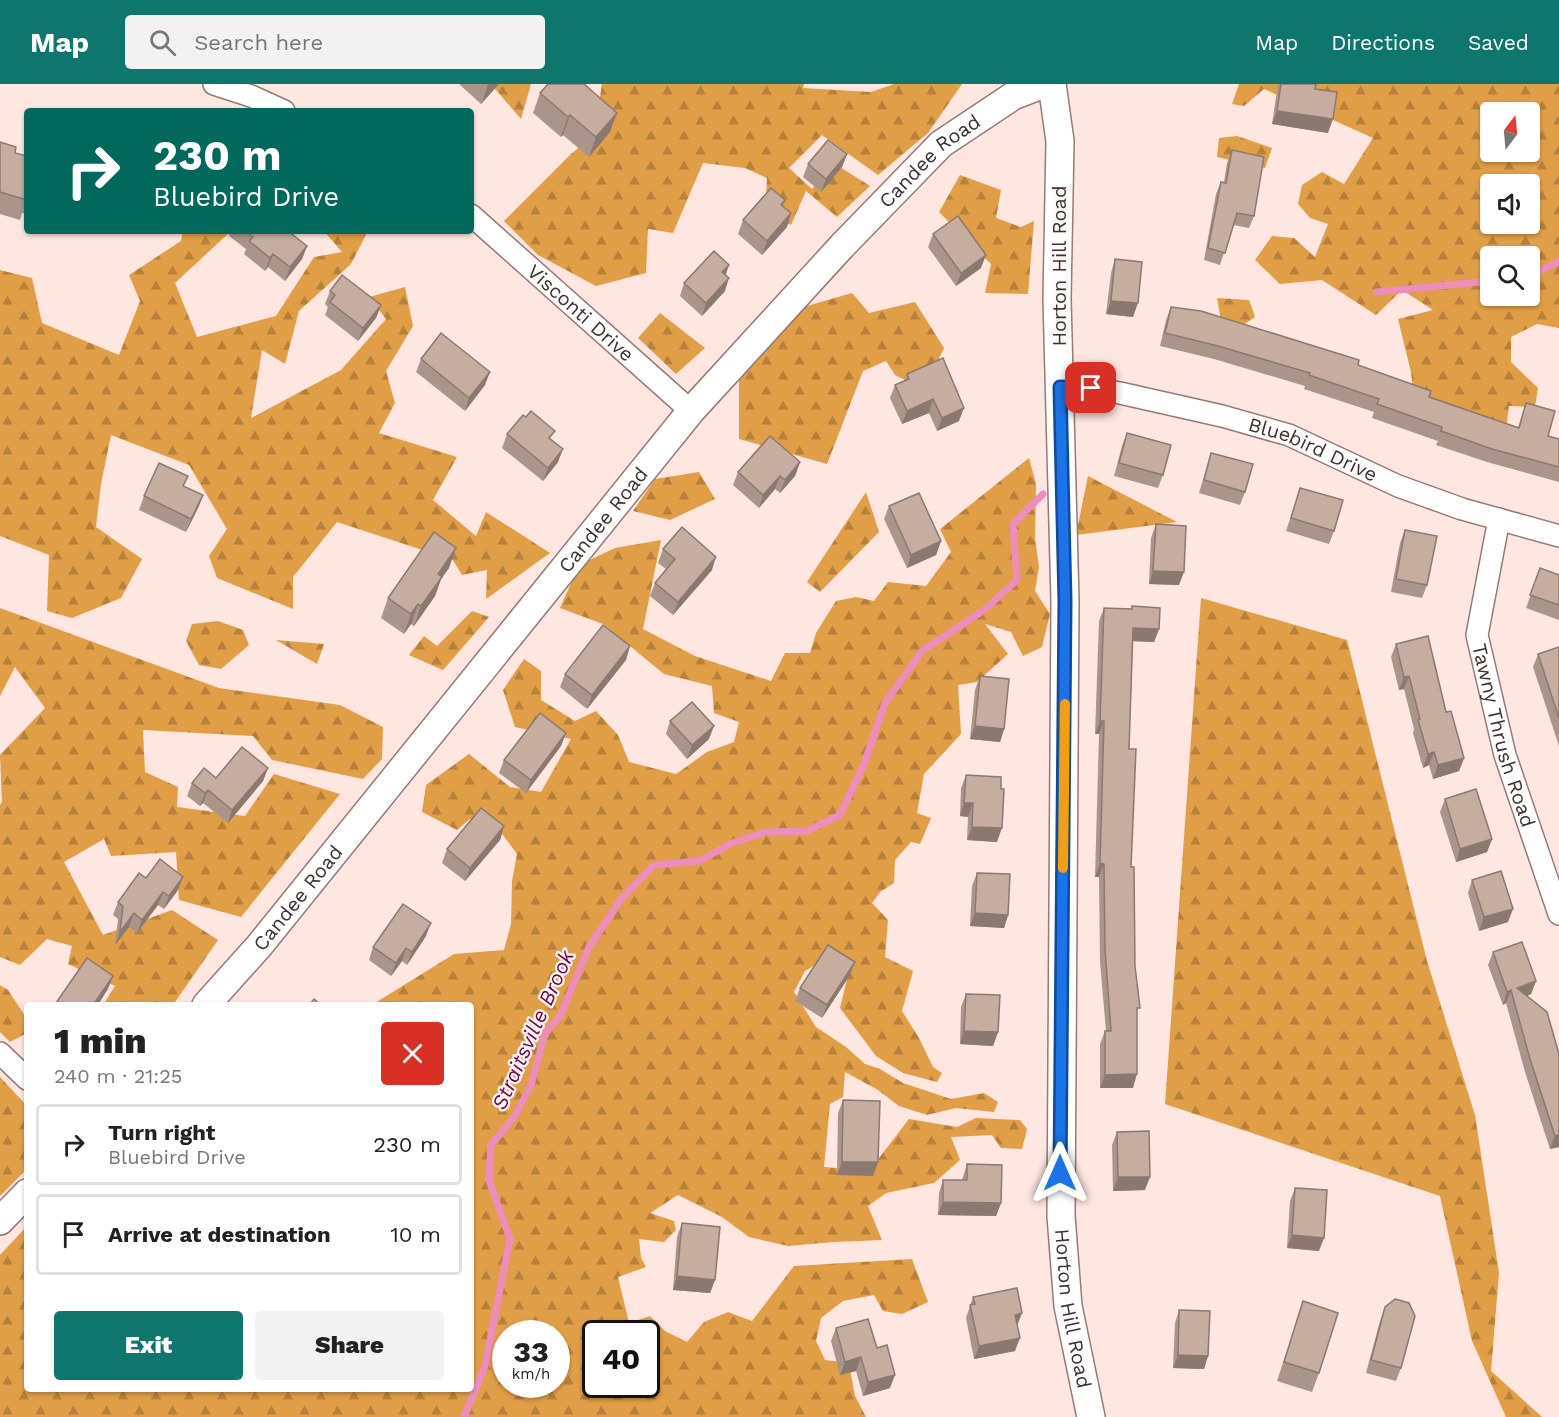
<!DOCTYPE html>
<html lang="en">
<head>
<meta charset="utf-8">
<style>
  body { margin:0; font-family:"Work Sans",sans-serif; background:#f2f2f2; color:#222; height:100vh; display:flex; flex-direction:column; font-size:22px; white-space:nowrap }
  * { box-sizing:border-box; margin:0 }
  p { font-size:20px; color:#767676 }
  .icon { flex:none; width:33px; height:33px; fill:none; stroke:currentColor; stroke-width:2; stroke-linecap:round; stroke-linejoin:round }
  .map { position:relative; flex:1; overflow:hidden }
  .details { position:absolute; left:24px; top:918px; width:450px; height:390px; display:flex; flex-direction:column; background:#fff; border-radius:6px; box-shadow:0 2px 4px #0004 }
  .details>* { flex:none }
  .top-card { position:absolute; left:24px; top:24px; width:450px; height:126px; border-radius:6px; box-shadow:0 2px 4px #0004; background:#00695c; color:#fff; overflow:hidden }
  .needle { width:39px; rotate:16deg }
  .controls { position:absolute; left:1480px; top:18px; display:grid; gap:12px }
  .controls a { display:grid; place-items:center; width:60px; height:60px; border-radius:6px; background:#fff; box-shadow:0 2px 4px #0004; font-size:30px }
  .speed { position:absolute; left:492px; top:1236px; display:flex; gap:12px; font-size:30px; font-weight:700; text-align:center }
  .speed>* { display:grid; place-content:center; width:78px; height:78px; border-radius:50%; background:#fff; box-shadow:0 2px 4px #0004; line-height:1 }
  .speed small { font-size:15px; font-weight:400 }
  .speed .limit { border:3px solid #111; border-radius:9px; background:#fff; color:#111 }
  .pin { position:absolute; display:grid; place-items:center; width:51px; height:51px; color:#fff; margin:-26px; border-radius:12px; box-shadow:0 3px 9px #0006 }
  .me { position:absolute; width:66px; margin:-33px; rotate:0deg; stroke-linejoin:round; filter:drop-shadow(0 0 4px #0008) }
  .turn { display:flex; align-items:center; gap:21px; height:126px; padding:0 30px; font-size:27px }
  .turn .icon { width:78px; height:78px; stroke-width:2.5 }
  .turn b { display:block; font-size:42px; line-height:51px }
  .round { display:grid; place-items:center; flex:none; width:63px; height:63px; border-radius:6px; background:#f2f2f2 }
  .summary { display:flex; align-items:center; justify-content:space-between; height:102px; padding:0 30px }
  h1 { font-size:36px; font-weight:800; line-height:45px }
  .button { display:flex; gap:12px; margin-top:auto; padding:12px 30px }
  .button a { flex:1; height:69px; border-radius:6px; background:#0f766e; color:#fff; font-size:24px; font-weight:800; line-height:69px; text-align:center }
  .button a+a { background:#f2f2f2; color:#222 }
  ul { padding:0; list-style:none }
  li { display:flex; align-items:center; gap:18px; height:81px; margin:0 12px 9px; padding:0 18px; border:3px solid #e0e0e0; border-radius:6px }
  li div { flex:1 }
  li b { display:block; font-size:22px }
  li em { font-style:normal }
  header { display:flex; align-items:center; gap:36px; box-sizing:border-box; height:84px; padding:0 30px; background:#0f766e; color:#fff }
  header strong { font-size:28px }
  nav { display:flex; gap:33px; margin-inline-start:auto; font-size:21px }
  .search { width:420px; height:54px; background:#f2f2f2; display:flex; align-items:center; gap:15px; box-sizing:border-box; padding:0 21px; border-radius:6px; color:#767676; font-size:22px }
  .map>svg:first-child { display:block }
</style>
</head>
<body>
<header>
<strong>Map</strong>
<div class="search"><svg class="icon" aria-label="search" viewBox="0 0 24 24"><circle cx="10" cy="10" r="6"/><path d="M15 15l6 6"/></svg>Search here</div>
<nav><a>Map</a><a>Directions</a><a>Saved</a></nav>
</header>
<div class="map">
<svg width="1559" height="1333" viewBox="0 0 1559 1333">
  <defs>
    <pattern id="forest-firs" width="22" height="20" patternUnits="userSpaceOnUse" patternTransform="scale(1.5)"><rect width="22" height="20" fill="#e09e46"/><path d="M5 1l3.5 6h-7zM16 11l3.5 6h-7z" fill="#b7813b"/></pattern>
  </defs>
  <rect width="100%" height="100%" fill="#fee6e1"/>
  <g fill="url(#forest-firs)" fill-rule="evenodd">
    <polygon points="491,0 531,0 521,35"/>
    <polygon points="602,0 804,0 803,4 871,8 894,0 962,0 928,49 878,91 822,51 789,84 812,105 832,78 870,102 837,133 806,107 791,141 765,131 767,94 745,84 703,79 673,149 648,145 646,189 596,202 538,171 504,137 571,70 594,51"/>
    <path d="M1239,0H1559V244L1537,240L1511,253V278L1538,304L1535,323L1509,322L1503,367L1415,324L1411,288L1398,235L1433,226L1402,206L1376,231L1322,196L1280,200L1255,176L1272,152L1294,154L1315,173L1328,140L1310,134L1298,120L1302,101L1322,88L1344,100L1373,54L1264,5L1244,22L1232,20ZM1491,28H1530V68H1491ZM1491,100H1530V140H1491ZM1491,172H1530V212H1491Z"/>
    <polygon points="1237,52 1272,64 1265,84 1217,73 1219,54"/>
    <polygon points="960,91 1001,106 996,134 1021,143 1034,137 1028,210 985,209 991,180 939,128"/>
    <polygon points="183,147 231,147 175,199 197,253 276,232 314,173 342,168 324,147 368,147 351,180 299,227 285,280 262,266 251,334 341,286 386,235 369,213 405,203 413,242 386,287 395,319 379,349 457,373 433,416 476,452 486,428 550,469 486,515 487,486 462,491 453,476 337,438 293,493 293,525 217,494 209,472 227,445 189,381 111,351 101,400 96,443 142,475 121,514 72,534 47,527 49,471 0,452 0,186 32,194 42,239 119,271 140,217 129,191 181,157"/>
    <polygon points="852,209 869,229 915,218 944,264 924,305 895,291 886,277 863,287 827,380 739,355 739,295 800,224"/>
    <polygon points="1217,214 1249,216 1255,233 1224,254"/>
    <polygon points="660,229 705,264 676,290 638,254"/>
    <path d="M1029,374L1036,400L1035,454L1039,483L1035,507L1050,530L1042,563L1023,572L1011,548L985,540L1008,570L977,598L958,601L961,650L924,690L917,729L931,734L920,760L911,758L895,776L894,799L880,808L872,819L888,836L885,873L913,887L902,927L919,954L933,983L942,989L937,998L903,989L876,972L840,924L847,895L832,871L805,887L794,908L816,943L846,963L865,980L880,985L903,999L951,1015L984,1009L998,1018L994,1028L956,1024L927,1031L899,1022L878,1006L845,988L843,1013L830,1020L824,1083L869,1087L909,1035L957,1043L976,1034L1020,1036L1027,1045L1022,1065L1001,1064L992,1051L951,1053L960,1076L934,1099L886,1109L868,1122L882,1156L834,1158L788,1162L749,1153L722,1133L678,1111L650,1129L674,1137L676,1146L664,1158L639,1155L641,1174L646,1183L618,1193L629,1239L650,1232L665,1247L687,1258L704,1238L728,1228L752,1237L794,1182L912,1175L928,1218L902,1230L883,1227L874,1211L843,1217L821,1234L816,1257L825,1276L849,1279L855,1312L866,1333H0V1171L27,1142V1305H471V921H375V919L454,870L504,866L511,840L512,797L517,770L494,739L470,735L457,746L422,728L426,701L469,670L510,703L541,708L571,655L515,643L503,606L524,575L541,587V616L575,637L596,627L618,651L629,678L676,690L707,668L734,658L739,638L714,629L712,602L664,590L603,540L560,524L579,481L615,464L661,456L643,545L695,572L771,597L785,569H810L816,549L836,517L856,513L874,517L888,498L926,502L951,468L940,445ZM506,1250H556V1300H506ZM596,1250H646V1300H596Z"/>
    <polygon points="699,388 715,415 670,436 633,427 655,395"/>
    <polygon points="1088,392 1177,438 1076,451"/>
    <polygon points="866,408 879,448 820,508 807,498"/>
    <polygon points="1201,514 1347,556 1427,877 1475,1031 1499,1189 1491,1287 1542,1333 1506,1333 1472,1257 1440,1112 1165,1020"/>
    <polygon points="0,524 219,604 340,621 383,643 382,675 363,695 272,676 253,652 143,646 145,688 178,703 177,723 245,732 274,690 340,710 241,833 179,816 176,768 111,772 104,755 64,778 103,851 172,826 218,856 173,921 103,921 115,902 68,880 72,862 47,855 20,881 0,873 0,721 2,718 0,671 45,624 15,583 0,612"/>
    <polygon points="472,527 489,533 443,586 409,571 424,552 437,562"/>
    <polygon points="218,537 243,546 249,561 221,585 199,581 186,557 192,540"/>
    <polygon points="276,556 324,560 317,580"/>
    <polygon points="0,901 8,906 27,935 27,949 10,958 0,948"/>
    <polygon points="0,993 27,1022 27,1085 0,1112"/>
  </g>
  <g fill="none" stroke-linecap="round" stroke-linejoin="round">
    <g stroke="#ed8dbd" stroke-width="7">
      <polyline points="1530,192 1559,177"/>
      <polyline points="1377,208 1491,197"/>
      <polyline points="464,1333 485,1282 510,1155 489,1096 491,1061 515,1032 531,1001 545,949 560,932 589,863 621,815 654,781 699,777 732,759 766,748 807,747 840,731 864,680 885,619 922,567 984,526 1017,496 1013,440 1043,410"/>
    </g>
    <defs>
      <g id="minor">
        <polyline points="214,0 251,12 284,27"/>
        <path id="s1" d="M471,131L691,327"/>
        <path id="s2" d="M1060,303L1091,304L1120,309L1222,332L1289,351L1398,402L1462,425L1559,452"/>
        <path id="s3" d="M1499,435L1477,551L1505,671L1559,830"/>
        <polyline points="0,969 27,995"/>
      </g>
      <g id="tertiary">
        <path id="s4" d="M1052,0L1060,57L1057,215L1065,517L1061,1132L1068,1222L1091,1333"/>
        <path id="s5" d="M206,921L259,862L691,327L842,162L941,60L1013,12L1044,0"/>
        <polyline points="0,1137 27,1109"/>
      </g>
    </defs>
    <use href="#minor" stroke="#957a75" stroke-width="24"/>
    <use href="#tertiary" stroke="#957a75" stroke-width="30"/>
    <use href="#minor" stroke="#fff" stroke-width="21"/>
    <use href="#tertiary" stroke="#fff" stroke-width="27"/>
  </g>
  <g fill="#aa958a">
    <polygon points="459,0 499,0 481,20"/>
    <polygon points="1278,0 1316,0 1315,5 1328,49 1272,40"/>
    <polygon points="540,9 610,48 589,73 563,51 561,53 533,29"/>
    <polygon points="0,58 15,69 27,72 27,130 22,129 20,136 0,130"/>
    <polygon points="1232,66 1254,132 1249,144 1233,141 1220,181 1204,176 1216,110 1221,98 1224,98 1227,79"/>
    <polygon points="847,70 842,83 821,108 803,93 808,80"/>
    <polygon points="785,116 783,122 791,129 787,143 762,171 738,150 743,136"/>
    <polygon points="231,147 288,147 307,162 302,175 285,197 268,183 265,187 244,170 246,165 229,152"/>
    <polygon points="933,150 981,184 956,202 928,163"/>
    <polygon points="1115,175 1133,233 1106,230 1111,189"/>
    <polygon points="729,181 726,190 725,207 702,232 680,212 684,199"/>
    <polygon points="330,207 381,221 376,234 358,257 325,231 328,223 325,220"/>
    <polygon points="1171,223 1358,281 1429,313 1518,344 1526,319 1548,352 1559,355 1559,398 1487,378 1436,361 1438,357 1372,334 1374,328 1304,305 1305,302 1214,275 1160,262 1166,236"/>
    <polygon points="421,275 485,301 465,327 416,288"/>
    <polygon points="907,290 959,337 937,347 929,329 902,340 890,314 895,301 904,297"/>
    <polygon points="1127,349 1163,391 1158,404 1114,392 1122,362"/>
    <polygon points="507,350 552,356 558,378 543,397 502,364"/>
    <polygon points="1211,369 1245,408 1240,421 1199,409"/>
    <polygon points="800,378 795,392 780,409 775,405 759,424 733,401 738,388"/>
    <polygon points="184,403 203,411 198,424 186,448 139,426 144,412"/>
    <polygon points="1300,404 1334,447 1329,460 1286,447"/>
    <polygon points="889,422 941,457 936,471 907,484 884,435"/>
    <polygon points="1156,440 1179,501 1149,500 1151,454"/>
    <polygon points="1405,446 1427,501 1422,514 1391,508 1400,459"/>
    <polygon points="663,465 712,486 673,531 650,512 655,499 666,485 658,479"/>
    <polygon points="449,484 441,495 435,512 414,542 411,540 404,550 381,534 388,514"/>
    <polygon points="1540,484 1559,491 1559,536 1526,524"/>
    <polygon points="1132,522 1159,545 1154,558 1133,557 1129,665 1131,783 1137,932 1133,1004 1100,1004 1100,960 1105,947 1106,947 1100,878 1099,793 1095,793 1099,650 1095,650 1099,537 1104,524 1131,525"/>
    <polygon points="1396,560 1446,628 1464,674 1459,687 1433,695 1429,681 1423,684 1413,649 1414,645 1404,605 1399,606 1391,573"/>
    <polygon points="1559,563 1559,662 1533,583 1538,570"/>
    <polygon points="626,576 587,625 560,603 565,590"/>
    <polygon points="980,592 1004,645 1000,658 970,655 975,606"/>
    <polygon points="670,637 709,655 687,675 666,650"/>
    <polygon points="566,649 561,662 526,709 499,689 504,676"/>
    <polygon points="268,684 263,697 228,739 203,719 200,722 187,712 192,699"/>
    <polygon points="966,691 997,758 967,756 968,733 960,732 961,704"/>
    <polygon points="1445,715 1492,755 1487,768 1456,778 1440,728"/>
    <polygon points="504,742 500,756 465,797 442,779 447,765"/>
    <polygon points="977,789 1008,831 1004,844 970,842 972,802"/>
    <polygon points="146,794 178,806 164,825 158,821 137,849 129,843 115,861 118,835 113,831 118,818"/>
    <polygon points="1472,796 1508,838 1479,847 1468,809"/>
    <polygon points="426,852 407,881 402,877 391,892 369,876 373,863"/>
    <polygon points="1493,868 1536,897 1531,910 1527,912 1559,970 1559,1063 1550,1065 1525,988 1506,919 1503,921 1488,881"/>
    <polygon points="855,878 850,891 822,934 795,917 800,904"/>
    <polygon points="966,910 998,948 993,962 960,960 961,923"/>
    <polygon points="843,1016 878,1078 873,1092 837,1091 838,1029"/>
    <polygon points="1117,1048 1145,1106 1113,1107 1112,1061"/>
    <polygon points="967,1080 1001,1119 996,1132 938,1131 939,1109 943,1096 962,1096"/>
    <polygon points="1295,1104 1319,1167 1287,1164 1290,1117"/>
    <polygon points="682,1139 715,1196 710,1209 673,1206 677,1153"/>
    <polygon points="973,1213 1018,1242 1015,1267 974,1275 966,1234"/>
    <polygon points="1303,1217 1319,1289 1312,1308 1277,1297"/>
    <polygon points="1385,1223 1401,1284 1396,1297 1366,1289 1380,1237"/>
    <polygon points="1179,1226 1208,1272 1204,1285 1173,1284 1175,1239"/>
    <polygon points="836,1244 877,1264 890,1304 863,1312 856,1287 840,1291 831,1257"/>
  </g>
  <g fill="#8b7970">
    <polygon points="489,0 499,0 481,20 488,1"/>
    <polygon points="1277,27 1333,35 1328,49 1272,40"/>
    <polygon points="617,29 610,48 589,73 596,53"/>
    <polygon points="570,31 563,51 561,53 568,33"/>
    <polygon points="847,70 842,83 821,108 826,95"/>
    <polygon points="791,129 787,143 762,171 767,157"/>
    <polygon points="307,162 302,175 285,197 290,183"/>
    <polygon points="273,170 268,183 265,187 270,174"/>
    <polygon points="986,171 981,184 956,202 961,189"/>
    <polygon points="729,181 724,194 722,188"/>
    <polygon points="729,194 725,207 702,232 706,219"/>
    <polygon points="1111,217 1138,219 1133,233 1106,230"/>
    <polygon points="381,221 376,234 358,257 363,244"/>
    <polygon points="490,288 485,301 465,327 469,314"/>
    <polygon points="933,315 929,329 902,340 907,327"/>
    <polygon points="964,324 959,337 937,347 942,334"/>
    <polygon points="563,365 558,378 543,397 548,384"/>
    <polygon points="800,378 795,392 780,409 785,396"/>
    <polygon points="780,392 775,405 759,424 763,411"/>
    <polygon points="203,411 198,424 186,448 191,435"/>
    <polygon points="941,457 936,471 907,484 911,471"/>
    <polygon points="456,464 449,484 441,495 435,512 414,542 421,522 438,490"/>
    <polygon points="716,473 712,486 673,531 678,518"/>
    <polygon points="1153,487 1184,488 1179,501 1149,500"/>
    <polygon points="418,520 411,540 404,550 411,530"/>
    <polygon points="1133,544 1159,545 1154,558 1128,557"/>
    <polygon points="630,562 626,576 587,625 592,611"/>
    <polygon points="1409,592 1404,605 1399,606 1404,593"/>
    <polygon points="1100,637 1104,637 1099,650 1095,650"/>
    <polygon points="714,642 709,655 687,675 692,661"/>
    <polygon points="975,642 1004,645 1000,658 970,655"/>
    <polygon points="566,649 561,662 526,709 531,696"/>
    <polygon points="1434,668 1429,681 1423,684 1428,670"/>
    <polygon points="1464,674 1459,687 1433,695 1438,681"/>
    <polygon points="268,684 263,697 228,739 232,726"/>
    <polygon points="208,706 203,719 200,722 205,709"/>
    <polygon points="964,719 973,719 968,733 960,732"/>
    <polygon points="504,742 500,756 465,797 470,784"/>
    <polygon points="972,743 1002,744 997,758 967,756"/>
    <polygon points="1492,755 1487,768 1456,778 1460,765"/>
    <polygon points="1100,779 1104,780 1099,793 1095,793"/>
    <polygon points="183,793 178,806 164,825 169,812"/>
    <polygon points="163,808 158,821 137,849 142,836"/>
    <polygon points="1513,825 1508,838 1479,847 1484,833"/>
    <polygon points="134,829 129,843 115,861 120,848"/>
    <polygon points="975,829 1008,831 1004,844 970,842"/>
    <polygon points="431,839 426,852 407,881 412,868"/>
    <polygon points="406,864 402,877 391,892 396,879"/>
    <polygon points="855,878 850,891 822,934 827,921"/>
    <polygon points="113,892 108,905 98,921 93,921"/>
    <polygon points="1536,897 1531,910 1514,917 1517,904"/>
    <polygon points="1511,906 1506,919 1503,921 1507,908"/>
    <polygon points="964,947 998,948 993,962 960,960"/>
    <polygon points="1137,990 1133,1004 1100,1004 1105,991"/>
    <polygon points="1559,1051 1559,1063 1550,1065 1555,1052"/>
    <polygon points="842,1078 878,1078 873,1092 837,1091"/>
    <polygon points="1118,1093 1150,1093 1145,1106 1113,1107"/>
    <polygon points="943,1118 1001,1119 996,1132 938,1131"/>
    <polygon points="1292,1151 1324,1154 1319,1167 1287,1164"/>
    <polygon points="677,1192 715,1196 710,1209 673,1206"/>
    <polygon points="1022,1229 1017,1242 1015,1231"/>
    <polygon points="1020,1254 1015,1267 974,1275 979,1262"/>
    <polygon points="1178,1271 1208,1272 1204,1285 1173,1284"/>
    <polygon points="861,1273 856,1287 840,1291 845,1278"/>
    <polygon points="895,1291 890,1304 863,1312 868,1298"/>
  </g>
  <g fill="#c6ada0" stroke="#8b7970" stroke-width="1.5">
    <polygon points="548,0 584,0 617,29 596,53 570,31 568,33 540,9"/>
    <polygon points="1281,0 1316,0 1315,5 1337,8 1333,35 1277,27"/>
    <polygon points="828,56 847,70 826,95 808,80"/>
    <polygon points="0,58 16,63 15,69 27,72 27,116 0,108"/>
    <polygon points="1232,66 1264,73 1254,132 1237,129 1225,169 1208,164 1221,98 1226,99"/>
    <polygon points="771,104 785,116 781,121 791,129 767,157 743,136"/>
    <polygon points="958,132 986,171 961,189 933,150"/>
    <polygon points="245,147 288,147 307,162 290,183 273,170 270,174 249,157 253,153"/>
    <polygon points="714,167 729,181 722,188 729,194 706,219 684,199"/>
    <polygon points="1115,175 1142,178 1138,219 1111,217"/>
    <polygon points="342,191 381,221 363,244 330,218 335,211 330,207"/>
    <polygon points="1171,223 1201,227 1359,276 1358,281 1431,307 1429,313 1519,344 1526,319 1555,327 1548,352 1559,355 1559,383 1492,365 1441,347 1442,343 1377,320 1379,315 1309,291 1310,289 1218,262 1165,249"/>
    <polygon points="441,249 490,288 469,314 421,275"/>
    <polygon points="943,274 964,324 942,334 933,315 907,327 895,301 909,295 907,290"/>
    <polygon points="531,327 555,347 549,354 563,365 548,384 507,350 523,331 526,333"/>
    <polygon points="1127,349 1171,361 1163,391 1119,379"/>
    <polygon points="770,352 800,378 785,396 780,392 763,411 738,388"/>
    <polygon points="1211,369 1253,380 1245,408 1204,396"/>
    <polygon points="159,379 188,392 183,402 203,411 191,435 144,412"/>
    <polygon points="1300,404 1343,416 1334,447 1291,434"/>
    <polygon points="919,409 941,457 911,471 889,422"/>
    <polygon points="1156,440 1186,442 1184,488 1153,487"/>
    <polygon points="682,443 716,473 678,518 655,499 675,475 663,465"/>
    <polygon points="1405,446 1437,452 1427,501 1396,495"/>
    <polygon points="434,448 456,464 438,490 442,493 421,522 418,520 411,530 388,514"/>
    <polygon points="1540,484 1559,491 1559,521 1530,511"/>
    <polygon points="1132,522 1160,524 1159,545 1133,544 1129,665 1136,665 1131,783 1134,783 1135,882 1140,924 1137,924 1137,990 1105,991 1105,947 1111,947 1105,865 1104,780 1100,779 1104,637 1100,637 1104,524 1132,525"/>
    <polygon points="603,541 630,562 592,611 565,590"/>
    <polygon points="1428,552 1446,628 1451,627 1464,674 1438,681 1434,668 1428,670 1418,636 1420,635 1409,592 1404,593 1396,560"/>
    <polygon points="1559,563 1559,634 1538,570"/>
    <polygon points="980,592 1009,595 1004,645 975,642"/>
    <polygon points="692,618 714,642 692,661 670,637"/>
    <polygon points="540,629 566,649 531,696 504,676"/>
    <polygon points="242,663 268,684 232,726 208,706 205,709 192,699 204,684 216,694"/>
    <polygon points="966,691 1001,693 1001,705 1004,705 1002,744 972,743 973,719 964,719"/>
    <polygon points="1476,705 1492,755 1460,765 1445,715"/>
    <polygon points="481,724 504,742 470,784 447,765"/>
    <polygon points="160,775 183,793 169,812 163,808 142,836 134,829 120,848 123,822 118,818 139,789 146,794"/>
    <polygon points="1501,787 1513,825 1484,833 1472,796"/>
    <polygon points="977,789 1010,790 1008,831 975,829"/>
    <polygon points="403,820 431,839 412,868 406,864 396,879 373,863"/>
    <polygon points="1522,858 1536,897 1517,904 1547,928 1559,970 1559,1051 1555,1052 1530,975 1511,906 1507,908 1493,868"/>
    <polygon points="828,861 855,878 827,921 800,904"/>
    <polygon points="87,874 113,892 93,921 58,921 56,919"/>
    <polygon points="966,910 1000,911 998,948 964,947"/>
    <polygon points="314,915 321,921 309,921"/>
    <polygon points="843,1016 880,1017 878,1078 842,1078"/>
    <polygon points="1149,1047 1150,1093 1118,1093 1117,1048"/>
    <polygon points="967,1080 1002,1081 1001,1119 943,1118 943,1096 967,1096"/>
    <polygon points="1295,1104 1327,1106 1324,1154 1292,1151"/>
    <polygon points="682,1139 720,1143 715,1196 677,1192"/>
    <polygon points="1017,1204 1022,1229 1015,1231 1020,1254 979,1262 970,1221 975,1220 973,1213"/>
    <polygon points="1395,1215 1409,1219 1415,1232 1401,1284 1371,1276 1385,1223"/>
    <polygon points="1303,1217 1338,1229 1319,1289 1284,1278"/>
    <polygon points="1179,1226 1210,1227 1208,1272 1178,1271"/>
    <polygon points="868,1235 877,1264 887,1261 895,1291 868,1298 861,1273 845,1278 836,1244"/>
  </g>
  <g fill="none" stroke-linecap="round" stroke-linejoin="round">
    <defs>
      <polyline id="route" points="1060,1089 1065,517 1060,303 1091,304"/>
    </defs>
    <use href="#route" stroke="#114b97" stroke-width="15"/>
    <use href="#route" stroke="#1a73e8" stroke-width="10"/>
    <polyline stroke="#f59e0b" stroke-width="10" points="1063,784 1065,620"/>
  </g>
  <g text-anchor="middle" stroke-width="4.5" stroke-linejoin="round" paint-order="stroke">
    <g font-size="20" fill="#3d3230" stroke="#fef8f6">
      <text dy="7" stroke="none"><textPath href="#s5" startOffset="1113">Candee Road</textPath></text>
      <text transform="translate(1059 182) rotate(-90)" y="7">Horton Hill Road</text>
      <text dy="7" stroke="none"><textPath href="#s1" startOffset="147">Visconti Drive</textPath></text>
      <text dy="7" stroke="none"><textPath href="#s2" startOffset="262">Bluebird Drive</textPath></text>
      <text dy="7" stroke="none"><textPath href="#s5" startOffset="627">Candee Road</textPath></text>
      <text dy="7" stroke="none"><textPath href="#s3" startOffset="222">Tawny Thrush Road</textPath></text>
      <text dy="7" stroke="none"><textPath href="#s5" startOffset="141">Candee Road</textPath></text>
      <text dy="7" stroke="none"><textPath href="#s4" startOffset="1226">Horton Hill Road</textPath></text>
    </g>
    <g font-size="21" font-style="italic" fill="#79004f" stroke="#fef8f6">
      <text transform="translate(533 946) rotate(-66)" y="7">Straitsville Brook</text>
    </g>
  </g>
</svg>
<div class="controls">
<a><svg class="needle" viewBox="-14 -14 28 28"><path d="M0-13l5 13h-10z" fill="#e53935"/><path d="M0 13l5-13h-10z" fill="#767676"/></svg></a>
<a><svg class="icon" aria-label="sound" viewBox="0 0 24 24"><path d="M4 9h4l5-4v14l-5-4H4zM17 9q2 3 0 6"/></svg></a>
<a><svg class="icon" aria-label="search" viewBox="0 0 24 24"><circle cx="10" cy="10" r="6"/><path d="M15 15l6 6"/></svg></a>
</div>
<div class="speed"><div>33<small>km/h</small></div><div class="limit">40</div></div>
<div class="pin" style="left:1091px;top:304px;background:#d93025"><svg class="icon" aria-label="arrive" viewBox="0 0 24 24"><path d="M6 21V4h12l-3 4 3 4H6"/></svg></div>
<svg class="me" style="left:1060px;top:1089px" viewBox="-20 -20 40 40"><path d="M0-17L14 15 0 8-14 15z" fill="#1a73e8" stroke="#fff" stroke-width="4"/></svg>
<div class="top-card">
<div class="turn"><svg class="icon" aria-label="right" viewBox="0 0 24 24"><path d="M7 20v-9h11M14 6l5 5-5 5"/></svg><div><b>230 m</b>Bluebird Drive</div></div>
</div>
<section class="details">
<div class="summary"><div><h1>1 min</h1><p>240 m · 21:25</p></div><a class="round" style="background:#d93025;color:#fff"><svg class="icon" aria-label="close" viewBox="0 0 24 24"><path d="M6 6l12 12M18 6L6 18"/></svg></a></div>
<ul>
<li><svg class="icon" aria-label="right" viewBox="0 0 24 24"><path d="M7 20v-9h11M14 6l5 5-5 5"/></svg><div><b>Turn right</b><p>Bluebird Drive</p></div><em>230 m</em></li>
<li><svg class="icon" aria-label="arrive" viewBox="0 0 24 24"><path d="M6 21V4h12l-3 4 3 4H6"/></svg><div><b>Arrive at destination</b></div><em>10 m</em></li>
</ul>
<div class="button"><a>Exit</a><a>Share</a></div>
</section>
</div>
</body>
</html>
